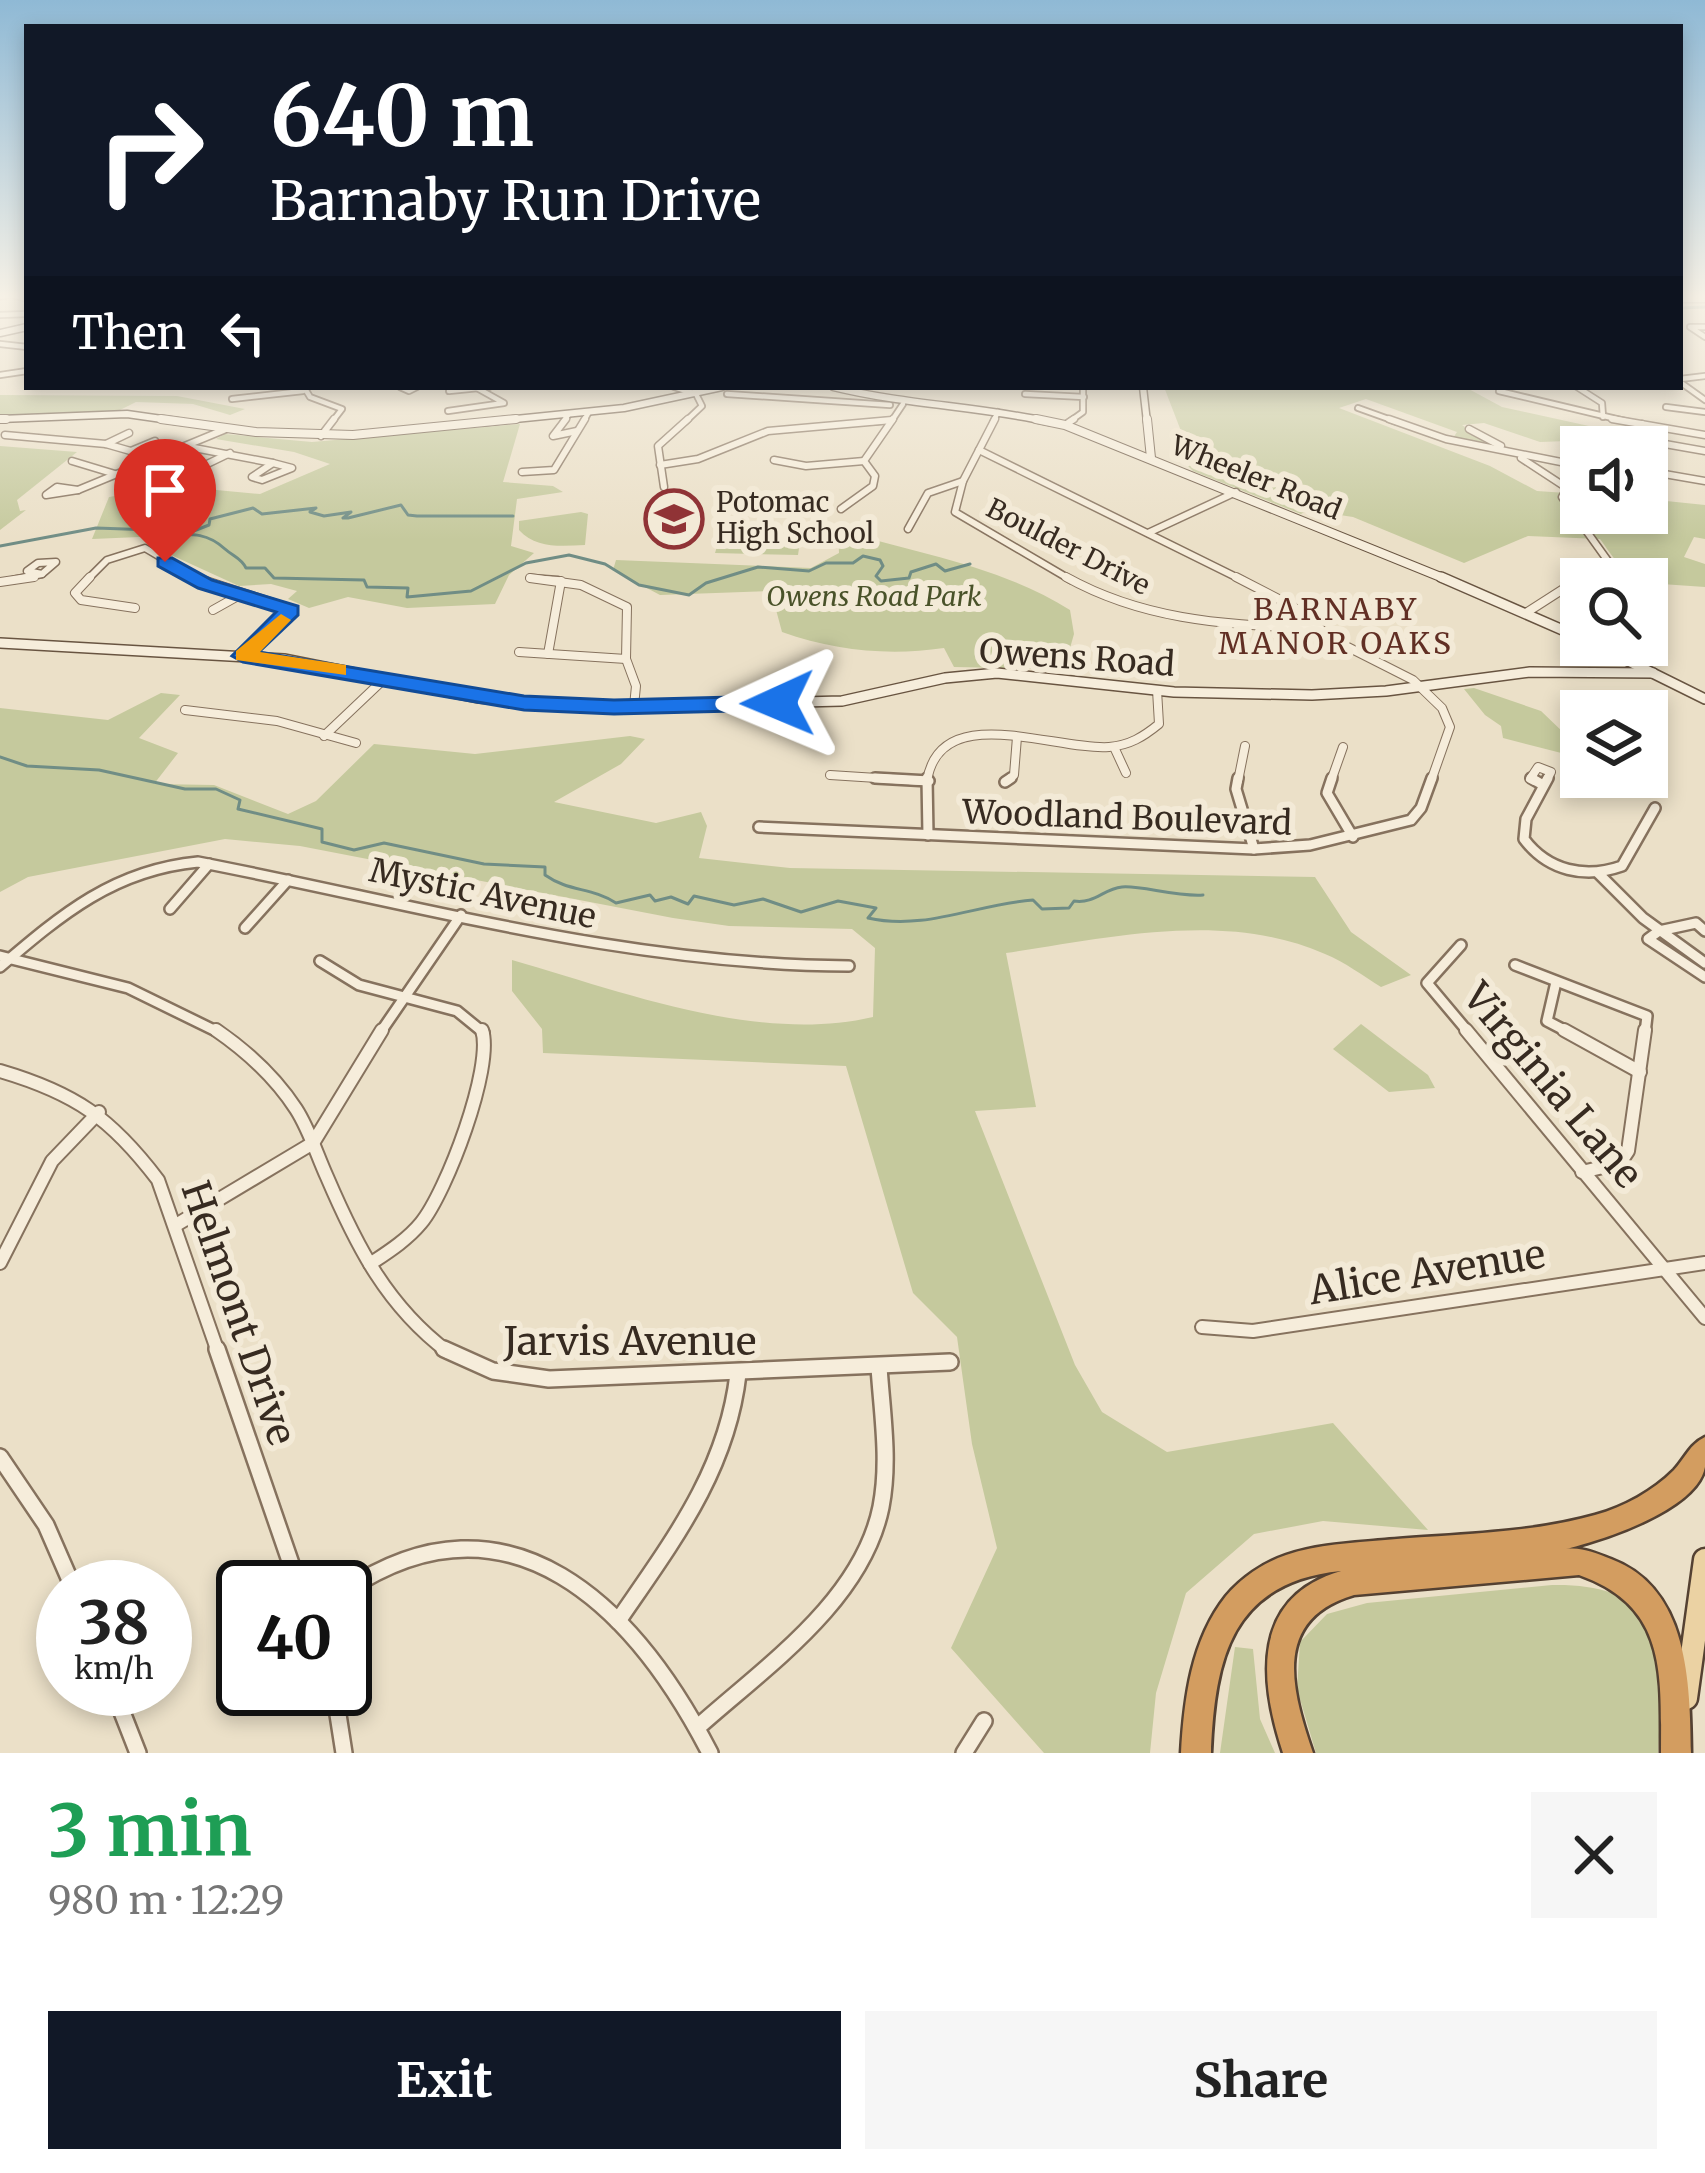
<!DOCTYPE html>
<html lang="en">
<head>
<meta charset="utf-8">
<style>
  body { margin:0; font-family:Merriweather,serif; background:#f6f6f6; color:#222; height:100vh; display:flex; flex-direction:column; font-size:45px; white-space:nowrap }
  * { box-sizing:border-box; margin:0 }
  p { font-size:39px; color:#767676 }
  .icon { flex:none; width:66px; height:66px; fill:none; stroke:currentColor; stroke-width:2; stroke-linecap:round; stroke-linejoin:round }
  .map { position:relative; height:1753px; overflow:hidden }
  .drawer { display:flex; flex-direction:column; background:#fff; flex:1 }
  .drawer>* { flex:none }
  .top-card { position:absolute; left:24px; top:24px; width:1659px; height:366px; border-radius:0px; box-shadow:0 6px 18px #0003; background:#111827; color:#fff; overflow:hidden }
  .buttons { position:absolute; left:1560px; top:426px; display:grid; gap:24px }
  .buttons a { display:grid; place-items:center; width:108px; height:108px; border-radius:0px; background:#fff; box-shadow:0 6px 18px #0003; font-size:60px }
  .speed { position:absolute; left:36px; top:1560px; display:flex; gap:24px; font-size:60px; font-weight:700; text-align:center }
  .speed>* { display:grid; place-content:center; width:156px; height:156px; border-radius:50%; background:#fff; box-shadow:0 6px 18px #0003; line-height:1 }
  .speed small { font-size:30px; font-weight:400 }
  .speed .limit { border:6px solid #111; border-radius:18px; background:#fff; color:#111 }
  .pin { position:absolute; display:grid; place-items:center; width:102px; height:102px; color:#fff; margin:-123px -51px; border-radius:50% 50% 50% 0; rotate:-45deg; box-shadow:0 0 12px #0007 }
  .pin .icon { rotate:45deg }
  .me { position:absolute; width:132px; margin:-66px; rotate:269deg; stroke-linejoin:round; filter:drop-shadow(0 0 9px #0008) }
  .turn { display:flex; align-items:center; gap:42px; height:252px; padding:0 48px; font-size:54px }
  .turn .icon { width:156px; height:156px; stroke-width:2.5 }
  .turn b { display:block; font-size:84px; line-height:102px }
  .then { display:flex; align-items:center; height:114px; padding:0 48px; background:#0003; gap:24px; font-size:45px }
  .round { display:grid; place-items:center; flex:none; width:126px; height:126px; border-radius:0px; background:#f6f6f6 }
  .overview { display:flex; align-items:center; justify-content:space-between; height:204px; padding:0 48px }
  h1 { font-size:72px; font-weight:700; line-height:90px; color:#1e9e55 }
  .cta { display:flex; gap:24px; margin-top:auto; padding:24px 48px }
  .cta a { flex:1; height:138px; border-radius:0px; background:#111827; color:#fff; font-size:48px; font-weight:700; line-height:138px; text-align:center }
  .cta a+a { background:#f6f6f6; color:#222 }
  .map>svg:first-child { display:block }
</style>
</head>
<body>
<div class="map">
<svg width="1705" height="1753" viewBox="0 0 1705 1753">
  <rect width="100%" height="100%" fill="#ebe0c8"/>
  <g fill="#c5c99d">
    <path d="M1164,387H1465L1502,407L1598,428L1595,440L1540,442L1484,423L1462,425L1493,445L1453,438L1457,432L1366,399L1339,408L1490,466L1537,491L1581,494V513H1647V499L1705,505V539L1694,537L1684,557L1705,564V587L1647,583V579C1625,579 1612,555 1600,539L1528,536L1464,563L1353,517L1307,510L1301,514L1193,471L1176,454L1181,431Z"/>
    <polygon points="0,395 177,396 245,409 230,415 193,404 136,402 118,411 0,416"/>
    <polygon points="520,424 503,482 553,486 563,492 517,499 511,546 534,553 509,575 495,604 407,608 348,597 309,608 288,599 297,591 271,584 239,586 169,554 163,536 92,539 109,497 174,486 260,494 330,464 294,452 216,439 225,434 312,442"/>
    <polygon points="0,446 77,452 17,500 20,511 26,510 0,530"/>
    <path d="M581,512L588,514L585,545C561,546 536,549 519,530V521Z"/>
    <path d="M838,530C916,553 1000,566 1070,610L1074,634L1064,669L954,667L944,648C889,656 836,651 782,632L771,591L660,595L613,570L616,560L811,568L839,553Z"/>
    <polygon points="721,533 801,535 798,555 715,553"/>
    <polygon points="1474,688 1541,711 1565,734 1581,741 1581,758 1503,738 1501,726 1485,715 1464,689"/>
    <path d="M161,693L180,695L139,738L178,753L154,784L214,785L288,814L316,801L374,744L475,754L630,736L645,739L621,764L554,802L656,823L701,812L707,826L699,858L790,868L1315,877L1351,932L1411,975L1381,987C1363,976 1345,962 1325,954C1225,910 1110,938 1006,953L1036,1107L975,1111L1075,1365L1102,1412L1167,1452L1333,1423L1428,1530L1323,1521L1254,1534L1186,1593L1156,1693L1150,1753H1044L951,1648L997,1548L972,1444L957,1337L913,1293L846,1066L543,1053L542,1029L512,991V960C624,992 757,1044 873,1017L875,948L852,929L729,926L673,918L300,846L225,839L28,877L0,892V708L108,720Z"/>
    <polygon points="1361,1024 1428,1075 1435,1088 1389,1092 1333,1049"/>
    <path d="M1552,1585C1674,1583 1664,1658 1658,1753H1316L1297,1689L1300,1642L1327,1614L1367,1603Z"/>
    <polygon points="1235,1647 1253,1649 1260,1719 1275,1753 1220,1753"/>
  </g>
  <g fill="none" stroke-linecap="round" stroke-linejoin="round">
    <g stroke="#708d85" stroke-width="3">
      <polyline points="1680,308 1705,307"/>
      <polyline points="186,534 209,525 210,519 253,508 262,514 316,508 310,512 324,516 351,512 343,518 348,518 401,505 408,515 417,516 513,516"/>
      <path d="M0,546L96,528L153,530L151,535C181,537 201,527 225,549C234,557 241,558 246,568H265L274,578L364,580L367,587L408,588L407,597L471,591L526,563L569,555L605,564L639,585L689,595L706,583L758,567L809,571L826,563H853L863,556L880,560L883,566L876,576L881,581L909,578L911,572L936,564L945,571L970,564"/>
      <path d="M0,757L27,766L99,770L185,789H216L240,800L238,809L322,829V842L354,850L384,843L484,864L545,867V875C569,892 591,887 616,903L650,895L655,901L671,897L688,904L694,896L734,905L763,899L801,912L838,901L876,908L868,918C925,931 977,904 1033,900L1042,909L1069,908L1074,901C1095,904 1103,889 1122,887C1140,885 1176,897 1203,895"/>
    </g>
    <defs>
      <g id="street-far5">
        <polyline points="13,295 27,299"/>
        <polyline points="0,315 27,314"/>
        <polyline points="1705,327 1690,327 1705,337"/>
        <polyline points="0,344 27,347"/>
        <polyline points="0,375 27,371"/>
        <polyline points="1680,379 1705,376"/>
        <polyline points="1680,382 1705,400"/>
        <polyline points="304,387 310,397 342,409 332,422"/>
        <polyline points="400,387 409,391 417,387"/>
        <polyline points="674,387 696,394 702,406 685,422"/>
        <polyline points="1577,387 1602,403 1603,417"/>
        <polyline points="449,391 489,387"/>
        <polyline points="1499,391 1629,422"/>
        <polyline points="727,394 890,405"/>
        <polyline points="1025,394 1084,397"/>
        <polyline points="232,399 303,391"/>
        <polyline points="1666,407 1705,412"/>
        <polyline points="1358,408 1397,422"/>
        <polyline points="448,411 504,403 477,388"/>
        <polyline points="563,422 569,414"/>
        <polyline points="583,422 589,412"/>
        <polyline points="872,422 892,420"/>
        <polyline points="891,422 903,404"/>
        <polyline points="993,422 998,412"/>
        <polyline points="1069,422 1083,412 1083,387"/>
      </g>
      <g id="street-far4">
        <polyline points="566,419 553,436 577,431"/>
        <polyline points="995,419 963,481 955,512 1071,580"/>
        <polyline points="1389,419 1446,439 1581,466"/>
        <polyline points="1612,419 1705,435"/>
        <polyline points="1642,424 1661,496 1647,496"/>
        <polyline points="1065,425 1074,419"/>
        <polyline points="1469,429 1501,446"/>
        <polyline points="5,435 106,444 155,458"/>
        <polyline points="321,436 334,419"/>
        <polyline points="1648,441 1705,451"/>
        <polyline points="106,444 129,433"/>
        <polyline points="189,447 273,463"/>
        <polyline points="979,450 1242,580"/>
        <polyline points="131,451 155,441"/>
        <polyline points="1521,458 1573,492"/>
        <polyline points="774,460 806,466 864,461"/>
        <polyline points="72,461 115,474"/>
        <polygon points="273,463 292,468 262,480 252,477"/>
        <polyline points="660,465 698,459 768,431 892,420"/>
        <polyline points="1647,471 1705,481"/>
        <polyline points="522,472 554,470 585,419"/>
        <polyline points="202,483 203,466 230,453"/>
        <polygon points="57,487 78,490 46,495"/>
        <polyline points="664,487 658,446 688,419"/>
        <polyline points="78,490 226,429"/>
        <polyline points="841,509 873,486 875,476 864,461 893,419"/>
        <polyline points="908,529 928,493 963,481"/>
        <polyline points="1148,533 1236,492"/>
        <polygon points="56,562 42,574 27,571 38,563"/>
        <polyline points="530,578 558,580"/>
        <polyline points="13,580 42,574"/>
        <polyline points="87,580 107,560 145,548 199,580"/>
        <polyline points="1577,580 1608,561 1562,497 1565,492 1581,492"/>
      </g>
      <g id="street-far3">
        <polyline points="90,577 75,593 81,600 135,608"/>
        <polyline points="194,577 289,608 243,656"/>
        <path d="M1066,577C1147,622 1228,624 1318,629"/>
        <polyline points="1236,577 1294,607 1334,640 1413,680 1442,708 1450,727 1431,781"/>
        <polyline points="530,578 581,585 627,607 626,659 636,686 634,706"/>
        <polyline points="0,582 34,577"/>
        <polyline points="213,610 238,596"/>
        <polyline points="1526,613 1582,577"/>
        <polyline points="519,652 626,659"/>
        <polyline points="548,654 561,581"/>
        <polyline points="185,710 277,721 356,743"/>
        <polyline points="324,736 382,681"/>
        <polyline points="1114,747 1126,773"/>
        <polyline points="830,775 924,781"/>
        <path d="M927,781C940,699 1055,751 1109,747C1130,745 1143,737 1159,724L1157,690"/>
        <polyline points="1007,781 1014,775 1017,737"/>
        <polyline points="1238,781 1245,746"/>
        <polyline points="1331,781 1343,747"/>
        <polyline points="1534,781 1530,779 1538,767 1551,772 1546,781"/>
      </g>
      <g id="street-far2">
        <polyline points="875,778 929,781"/>
        <polyline points="927,778 928,835"/>
        <polyline points="1238,778 1236,789 1254,849"/>
        <polyline points="1332,778 1327,793 1353,837"/>
        <polyline points="1531,778 1543,785"/>
        <path d="M1548,778L1526,819L1524,839C1548,871 1585,879 1622,866L1655,808"/>
        <polyline points="1005,782 1011,778"/>
        <polyline points="759,827 1254,849 1310,845 1411,820 1421,808 1432,778"/>
        <polyline points="1598,873 1643,918 1705,963"/>
        <polyline points="170,909 209,864"/>
        <polyline points="245,928 288,880"/>
        <polyline points="1705,931 1696,923 1659,931 1648,939 1705,977"/>
        <polyline points="1461,945 1427,983 1469,1033"/>
        <polyline points="0,956 128,988 220,1033"/>
        <polyline points="320,961 359,985 457,1011 484,1033"/>
        <polyline points="1515,965 1647,1016 1645,1033"/>
        <path d="M0,967C62,914 114,870 198,862C415,904 626,965 849,966"/>
        <polyline points="1556,982 1547,1021 1570,1033"/>
        <polyline points="380,1033 461,915"/>
      </g>
      <g id="street-far1">
        <path d="M216,1030C248,1052 275,1077 296,1109C309,1129 317,1155 327,1177C357,1247 387,1306 448,1352"/>
        <polyline points="1466,1030 1705,1318"/>
        <polyline points="1564,1030 1640,1072"/>
        <path d="M0,1071C75,1093 111,1118 158,1180L218,1352"/>
        <polyline points="1582,1172 1620,1163 1628,1151 1645,1030"/>
        <polyline points="176,1225 313,1143 382,1030"/>
        <polyline points="0,1263 52,1161 99,1112"/>
        <path d="M370,1264C388,1252 407,1240 421,1223C446,1193 494,1067 482,1030"/>
        <polyline points="1202,1327 1253,1331 1705,1263"/>
      </g>
      <g id="street">
        <polyline points="217,1349 299,1587"/>
        <polyline points="444,1349 493,1371 549,1379 950,1362"/>
        <polyline points="0,1457 46,1525 73,1587"/>
        <path d="M345,1591C510,1480 635,1608 710,1753"/>
        <path d="M618,1621C672,1542 727,1471 738,1374"/>
        <polyline points="113,1689 138,1753"/>
        <polyline points="334,1689 344,1753"/>
        <path d="M698,1727C765,1667 862,1601 881,1507C890,1461 882,1413 879,1367"/>
        <polyline points="964,1753 984,1721"/>
      </g>
      <g id="secondary-far2">
        <polyline points="0,296 6,295"/>
        <polyline points="1680,299 1705,299"/>
        <polyline points="0,333 27,327"/>
        <path d="M833,387C907,405 977,406 1050,422"/>
        <polyline points="1143,387 1147,422"/>
        <polyline points="0,419 127,414 183,422"/>
        <polyline points="486,422 624,408 722,387"/>
      </g>
      <g id="secondary-far1">
        <polyline points="0,419 6,419"/>
        <polyline points="161,419 256,432 353,435 516,419"/>
        <polyline points="1036,419 1065,425 1448,580"/>
        <polyline points="1147,419 1151,458"/>
      </g>
      <g id="secondary">
        <polyline points="1441,577 1581,638"/>
        <polyline points="0,643 284,659 479,698 590,707 842,701 945,678 997,673 1174,692 1312,695 1386,691 1530,672 1653,673"/>
        <polyline points="1596,645 1705,699"/>
      </g>
      <polyline id="primary" points="1686,1698 1705,1560"/>
      <path id="highway" d="M1705,1437C1705,1446 1705,1458 1705,1467C1697,1510 1603,1540 1566,1549C1582,1547 1595,1553 1611,1559C1689,1588 1690,1683 1691,1753H1661C1661,1673 1667,1606 1579,1575L1354,1595C1272,1619 1291,1689 1313,1753H1283C1259,1680 1251,1597 1341,1571C1231,1582 1215,1659 1211,1753H1181C1184,1700 1191,1640 1226,1596C1241,1578 1263,1563 1286,1555C1318,1544 1352,1543 1385,1540C1455,1534 1527,1534 1595,1515C1624,1507 1653,1491 1674,1470C1685,1458 1690,1444 1705,1437Z"/>
    </defs>
    <use href="#street-far5" stroke="#86725e" stroke-width="8"/>
    <use href="#street-far4" stroke="#86725e" stroke-width="9"/>
    <use href="#street-far3" stroke="#86725e" stroke-width="10"/>
    <use href="#street-far2" stroke="#86725e" stroke-width="14"/>
    <use href="#street-far1" stroke="#86725e" stroke-width="16"/>
    <use href="#street" stroke="#86725e" stroke-width="20"/>
    <use href="#secondary-far2" stroke="#685441" stroke-width="9"/>
    <use href="#secondary-far1" stroke="#685441" stroke-width="10"/>
    <use href="#secondary" stroke="#685441" stroke-width="12"/>
    <use href="#primary" stroke="#544132" stroke-width="27"/>
    <use href="#highway" stroke="#544132" stroke-width="5"/>
    <use href="#street-far5" stroke="#f6eddb" stroke-width="4.5"/>
    <use href="#street-far4" stroke="#f6eddb" stroke-width="6"/>
    <use href="#street-far3" stroke="#f6eddb" stroke-width="8"/>
    <use href="#street-far2" stroke="#f6eddb" stroke-width="9"/>
    <use href="#street-far1" stroke="#f6eddb" stroke-width="12"/>
    <use href="#street" stroke="#f6eddb" stroke-width="15"/>
    <use href="#secondary-far2" stroke="#f6eddb" stroke-width="6"/>
    <use href="#secondary-far1" stroke="#f6eddb" stroke-width="8"/>
    <use href="#secondary" stroke="#f6eddb" stroke-width="9"/>
    <use href="#primary" stroke="#ebd2a3" stroke-width="22"/>
    <use href="#highway" fill="#d39d60" fill-rule="evenodd"/>
  </g>
  <linearGradient id="sky" x2="0" y2="1"><stop stop-color="#8fb9d5"/><stop offset="0.55" stop-color="#f6f1e6"/><stop offset="1" stop-color="#f6f1e6" stop-opacity="0"/></linearGradient>
  <rect width="1705" height="540" fill="url(#sky)"/>
  <polygon fill="#1a73e8" stroke="#114b97" stroke-width="3" points="158,558 172,558 212,580 298,606 298,615 259,652 524,696 614,700 778,696 789,703 778,710 614,714 524,710 243,662 232,656 276,612 198,588 158,566"/>
  <polygon fill="#f59e0b" points="281,614 291,620 260,652 346,665 346,675 236,660 236,651"/>
  <defs>
    <symbol id="school-ring" viewBox="-11 -11 22 22"><circle r="9.5" fill="#f3ead7" stroke="#903336" stroke-width="1.5"/><path d="M0-5L7-2L0 1L-7-2ZM-4 1L0 2.5L4 1V4Q0 6-4 4Z" fill="#903336"/></symbol>
  </defs>
  <g fill-rule="evenodd">
    <use href="#school-ring" x="641" y="486" width="66" height="66"/>
  </g>
  <g text-anchor="middle" stroke-width="12" stroke-linejoin="round" paint-order="stroke">
    <g font-size="27" fill="#372b21" stroke="#f3ead7">
      <text transform="translate(1256 478) rotate(22)" y="9">Wheeler Road</text>
      <text transform="translate(1068 547) rotate(27)" y="9">Boulder Drive</text>
    </g>
    <g font-size="27" fill="#372b21" stroke="#f3ead7" text-anchor="start">
      <text x="716" y="512">Potomac<tspan x="716" dy="31">High School</tspan></text>
    </g>
    <g font-size="27" font-style="italic" fill="#495229" stroke="#f3ead7">
      <text x="874" y="606">Owens Road Park</text>
    </g>
    <g font-size="30" letter-spacing="3" fill="#612f24" stroke="#f3ead7">
      <text x="1336" y="620">BARNABY<tspan x="1336" dy="34">MANOR OAKS</tspan></text>
    </g>
    <g font-size="33" fill="#372b21" stroke="#f3ead7">
      <text transform="translate(1077 657) rotate(4)" y="12">Owens Road</text>
      <text transform="translate(1127 817) rotate(2)" y="12">Woodland Boulevard</text>
      <text transform="translate(483 893) rotate(12)" y="12">Mystic Avenue</text>
    </g>
    <g font-size="39" fill="#372b21" stroke="#f3ead7">
      <text transform="translate(1553 1085) rotate(50)" y="14">Virginia Lane</text>
      <text transform="translate(1427 1272) rotate(-9)" y="14">Alice Avenue</text>
      <text transform="translate(239 1313) rotate(71)" y="14">Helmont Drive</text>
      <text x="630" y="1355">Jarvis Avenue</text>
    </g>
  </g>
</svg>
<div class="buttons">
<a><svg class="icon" aria-label="sound" viewBox="0 0 24 24"><path d="M4 9h4l5-4v14l-5-4H4zM17 9q2 3 0 6"/></svg></a>
<a><svg class="icon" aria-label="search" viewBox="0 0 24 24"><circle cx="10" cy="10" r="6"/><path d="M15 15l6 6"/></svg></a>
<a><svg class="icon" aria-label="layers" viewBox="0 0 24 24"><path d="M12 4l9 5-9 5-9-5zM3 14l9 5 9-5"/></svg></a>
</div>
<div class="speed"><div>38<small>km/h</small></div><div class="limit">40</div></div>
<div class="pin" style="left:165px;top:562px;background:#d93025"><svg class="icon" aria-label="arrive" viewBox="0 0 24 24"><path d="M6 21V4h12l-3 4 3 4H6"/></svg></div>
<svg class="me" style="left:778px;top:703px" viewBox="-20 -20 40 40"><path d="M0-17L14 15 0 8-14 15z" fill="#1a73e8" stroke="#fff" stroke-width="4"/></svg>
<div class="top-card">
<div class="turn"><svg class="icon" aria-label="right" viewBox="0 0 24 24"><path d="M7 20v-9h11M14 6l5 5-5 5"/></svg><div><b>640 m</b>Barnaby Run Drive</div></div>
<div class="then">Then<svg class="icon" aria-label="left" viewBox="0 0 24 24"><path d="M17 20v-9H6M10 6l-5 5 5 5"/></svg></div>
</div>
</div>
<section class="drawer">
<div class="overview"><div><h1>3 min</h1><p>980 m · 12:29</p></div><a class="round"><svg class="icon" aria-label="close" viewBox="0 0 24 24"><path d="M6 6l12 12M18 6L6 18"/></svg></a></div>
<div class="cta"><a>Exit</a><a>Share</a></div>
</section>
</body>
</html>
